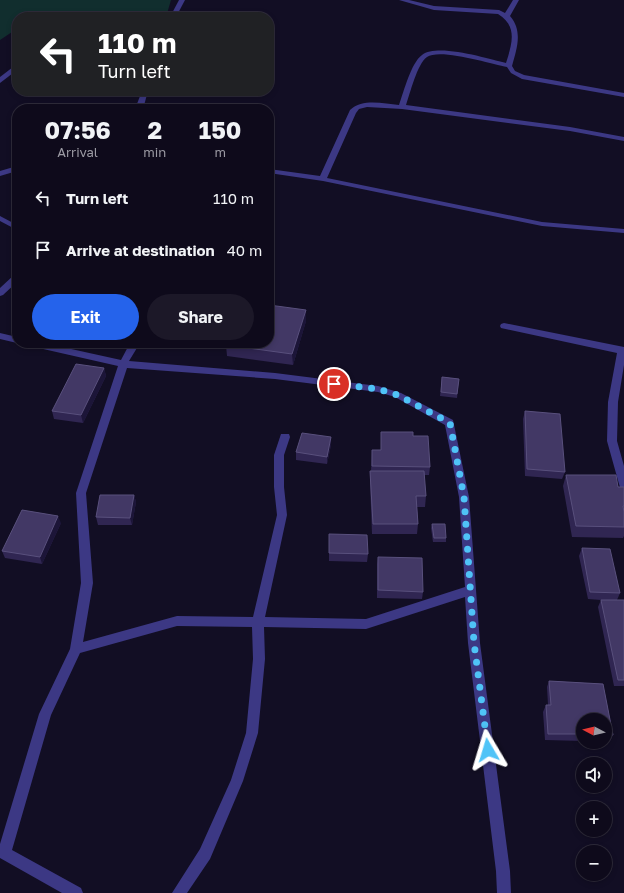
<!DOCTYPE html>
<html lang="en">
<head>
<meta charset="utf-8">
<style>
  body { margin:0; font-family:"Golos Text",sans-serif; background:#1c1828; color:#f1f3f6; height:100vh; display:flex; flex-direction:column; font-size:15px; white-space:nowrap }
  * { box-sizing:border-box; margin:0 }
  p { font-size:13px; color:#9b9aa3 }
  .icon { flex:none; width:22px; height:22px; fill:none; stroke:currentColor; stroke-width:2; stroke-linecap:round; stroke-linejoin:round }
  .map { position:relative; flex:1; overflow:hidden }
  .details { position:absolute; left:12px; top:104px; width:262px; height:244px; display:flex; flex-direction:column; background:#0e0a1b; border-radius:16px; box-shadow:0 2px 6px #0003,0 0 0 1px #2e2b3a }
  .details>* { flex:none }
  .hud { position:absolute; left:12px; top:12px; width:262px; height:84px; border-radius:16px; box-shadow:0 2px 6px #0003,0 0 0 1px #2e2b3a; background:#202124; color:#fff; overflow:hidden }
  .needle { width:26px; rotate:277deg }
  .controls { position:absolute; left:576px; top:713px; display:grid; gap:8px }
  .controls a { display:grid; place-items:center; width:36px; height:36px; border-radius:50%; background:#0e0a1b; box-shadow:0 2px 6px #0003,0 0 0 1px #2e2b3a; font-size:20px }
  .pin { position:absolute; display:grid; place-items:center; width:34px; height:34px; color:#fff; margin:-17px; border:2px solid #fff; border-radius:50%; box-shadow:0 1px 4px #0007 }
  .me { position:absolute; width:44px; margin:-22px; rotate:353deg; stroke-linejoin:round; filter:drop-shadow(0 0 3px #0008) }
  .turn { display:flex; align-items:center; gap:14px; height:84px; padding:0 20px; font-size:18px }
  .turn .icon { width:52px; height:52px; stroke-width:2.5 }
  .turn b { display:block; font-size:28px; line-height:34px }
  .eta { display:flex; justify-content:space-evenly; align-items:center; height:68px; text-align:center }
  .eta b { font-size:24px; font-weight:700; line-height:28px }
  .primary-button { display:flex; gap:8px; margin-top:auto; padding:8px 20px }
  .primary-button a { flex:1; height:46px; border-radius:24px; background:#2563eb; color:#fff; font-size:16px; font-weight:700; line-height:46px; text-align:center }
  .primary-button a+a { background:#1c1828; color:#f1f3f6 }
  ul { padding:0; list-style:none }
  li { display:flex; align-items:center; gap:12px; height:52px; padding:0 20px }
  li div { flex:1 }
  li b { display:block; font-size:15px }
  li em { font-style:normal }
  .map>svg:first-child { display:block }
</style>
</head>
<body>
<div class="map">
<svg width="624" height="893" viewBox="0 0 624 893">
  <rect width="100%" height="100%" fill="#120e24"/>
  <polygon fill="#112e2e" points="0,0 171,0 166,17 17,17 17,32 12,32 0,40"/>
  <g fill="none" stroke-linecap="round" stroke-linejoin="round">
    <g fill="#3c3884" fill-rule="evenodd">
      <polygon points="179,0 185,0 176,17 170,17"/>
      <path d="M399,0H409L434,6L499,10L505,13L513,0H519L510,16C523,31 517,48 512,66L515,71L524,75L624,93V97L522,79L511,73L507,67C491,64 440,48 427,57C417,64 410,94 406,105L570,127L624,137V141L570,131L402,109L367,107L359,109L356,113L327,178L542,222L624,229V233L542,226L323,181L269,173V169L320,176L350,110C363,98 384,104 399,105C404,91 411,63 422,55C438,43 488,59 506,63C512,44 518,26 498,14L434,10Z"/>
      <polygon points="17,64 17,70 0,83 0,77"/>
      <polygon points="142,91 148,91 143,109 135,109"/>
      <polygon points="17,166 17,171 0,176 0,171"/>
      <polygon points="0,216 17,225 17,230 0,221"/>
      <polygon points="17,274 17,282 3,295 0,296 0,288 14,275"/>
      <polygon points="504,323 624,347 624,365 618,402 617,441 624,466 624,488 620,487 619,484 607,441 608,402 617,353 501,328 500,326 501,324"/>
      <polygon points="0,333 17,337 17,343 0,339"/>
      <path d="M25,343H44L121,360L130,343H140L129,361L275,373L378,386L401,393L453,420L469,497L480,643L510,871L511,893H497L496,871L468,643L465,597L366,629L264,627L265,659L258,733L243,781L210,859L187,893H172L200,849L231,780L246,733L253,659L252,627L177,626L80,653L51,715L12,850L81,888L83,893H62L0,858V844L39,714L70,649L81,583L76,493L118,366L30,346ZM127,368L275,379L378,392L395,397L445,425L459,497L465,587L366,619L265,617L287,515L284,487V455L290,437L289,434H281L274,455V487L277,515L253,617L177,616L83,642L93,583L86,493Z"/>
    </g>
  </g>
  <g fill="#302652">
    <polygon points="306,321 293,365 227,356 226,345"/>
    <polygon points="104,368 106,376 83,423 54,419 52,411"/>
    <polygon points="442,377 459,379 457,398 440,396"/>
    <polygon points="525,411 565,472 562,479 525,476 523,419"/>
    <polygon points="381,432 413,436 430,467 429,475 424,475 426,496 425,507 417,507 418,524 417,534 372,534 370,482 370,471 371,471 372,450 381,450"/>
    <polygon points="331,437 331,445 327,464 296,460 296,452"/>
    <polygon points="566,475 618,487 624,487 624,536 623,538 572,537 563,486"/>
    <polygon points="134,495 136,502 132,525 98,525 96,517"/>
    <polygon points="61,523 42,564 5,558 2,551"/>
    <polygon points="432,524 446,538 446,542 433,542 431,528"/>
    <polygon points="329,534 368,554 367,562 329,561"/>
    <polygon points="582,548 620,593 617,600 624,600 624,686 614,686 598,607 601,600 588,599 579,556"/>
    <polygon points="378,557 423,592 422,599 377,598 377,564"/>
    <polygon points="549,681 603,684 613,735 610,741 605,741 605,720 583,720 583,741 545,740 543,712 546,705 548,705 547,687"/>
  </g>
  <g fill="#1c1538">
    <polygon points="306,310 306,321 293,365 292,354"/>
    <polygon points="104,368 106,376 83,423 81,415"/>
    <polygon points="331,437 331,445 327,464 327,457"/>
    <polygon points="134,495 136,502 132,525 130,518"/>
    <polygon points="58,516 61,523 42,564 40,557"/>
  </g>
  <g fill="#423865" stroke="#59507d">
    <polygon points="269,305 306,310 292,354 226,345 226,343 269,343"/>
    <polygon points="76,364 104,368 81,415 52,411"/>
    <polygon points="442,377 459,379 457,394 441,392"/>
    <polygon points="525,411 560,414 565,472 527,469"/>
    <polygon points="381,432 413,432 413,436 428,436 430,467 372,466 372,450 381,450"/>
    <polygon points="302,433 331,437 327,457 296,452"/>
    <polygon points="370,471 424,471 426,496 416,496 418,524 373,524"/>
    <polygon points="566,475 616,475 618,487 624,487 624,506 623,506 624,512 624,527 576,526"/>
    <polygon points="100,495 134,495 130,518 96,517"/>
    <polygon points="22,510 58,516 40,557 2,551"/>
    <polygon points="432,524 445,524 446,538 434,538"/>
    <polygon points="329,534 367,535 368,554 329,553"/>
    <polygon points="582,548 610,549 620,593 590,592"/>
    <polygon points="378,557 422,558 423,592 378,590"/>
    <polygon points="601,600 624,600 624,680 618,680"/>
    <polygon points="549,681 603,684 613,735 605,735 605,720 583,720 583,734 548,734 546,705 551,705"/>
  </g>
  <g fill="none" stroke-linecap="round" stroke-linejoin="round">
    <polyline stroke="#4fc3f7" stroke-width="7" stroke-dasharray="0 12.6" points="334,384 378,389 398,395 450,423 464,497 474,643 488,750"/>
  </g>
</svg>
<div class="controls">
<a><svg class="needle" viewBox="-14 -14 28 28"><path d="M0-13l5 13h-10z" fill="#e53935"/><path d="M0 13l5-13h-10z" fill="#9b9aa3"/></svg></a>
<a><svg class="icon" aria-label="sound" viewBox="0 0 24 24"><path d="M4 9h4l5-4v14l-5-4H4zM17 9q2 3 0 6"/></svg></a>
<a>+</a>
<a>−</a>
</div>
<div class="pin" style="left:334px;top:384px;background:#d93025"><svg class="icon" aria-label="arrive" viewBox="0 0 24 24"><path d="M6 21V4h12l-3 4 3 4H6"/></svg></div>
<svg class="me" style="left:488px;top:750px" viewBox="-20 -20 40 40"><path d="M0-17L14 15 0 8-14 15z" fill="#4fc3f7" stroke="#fff" stroke-width="4"/></svg>
<div class="hud">
<div class="turn"><svg class="icon" aria-label="left" viewBox="0 0 24 24"><path d="M17 20v-9H6M10 6l-5 5 5 5"/></svg><div><b>110 m</b>Turn left</div></div>
</div>
<section class="details">
<div class="eta">
<div><b>07:56</b><p>Arrival</p></div>
<div><b>2</b><p>min</p></div>
<div><b>150</b><p>m</p></div>
</div>
<ul>
<li><svg class="icon" aria-label="left" viewBox="0 0 24 24"><path d="M17 20v-9H6M10 6l-5 5 5 5"/></svg><div><b>Turn left</b></div><em>110 m</em></li>
<li><svg class="icon" aria-label="arrive" viewBox="0 0 24 24"><path d="M6 21V4h12l-3 4 3 4H6"/></svg><div><b>Arrive at destination</b></div><em>40 m</em></li>
</ul>
<div class="primary-button"><a>Exit</a><a>Share</a></div>
</section>
</div>
</body>
</html>
